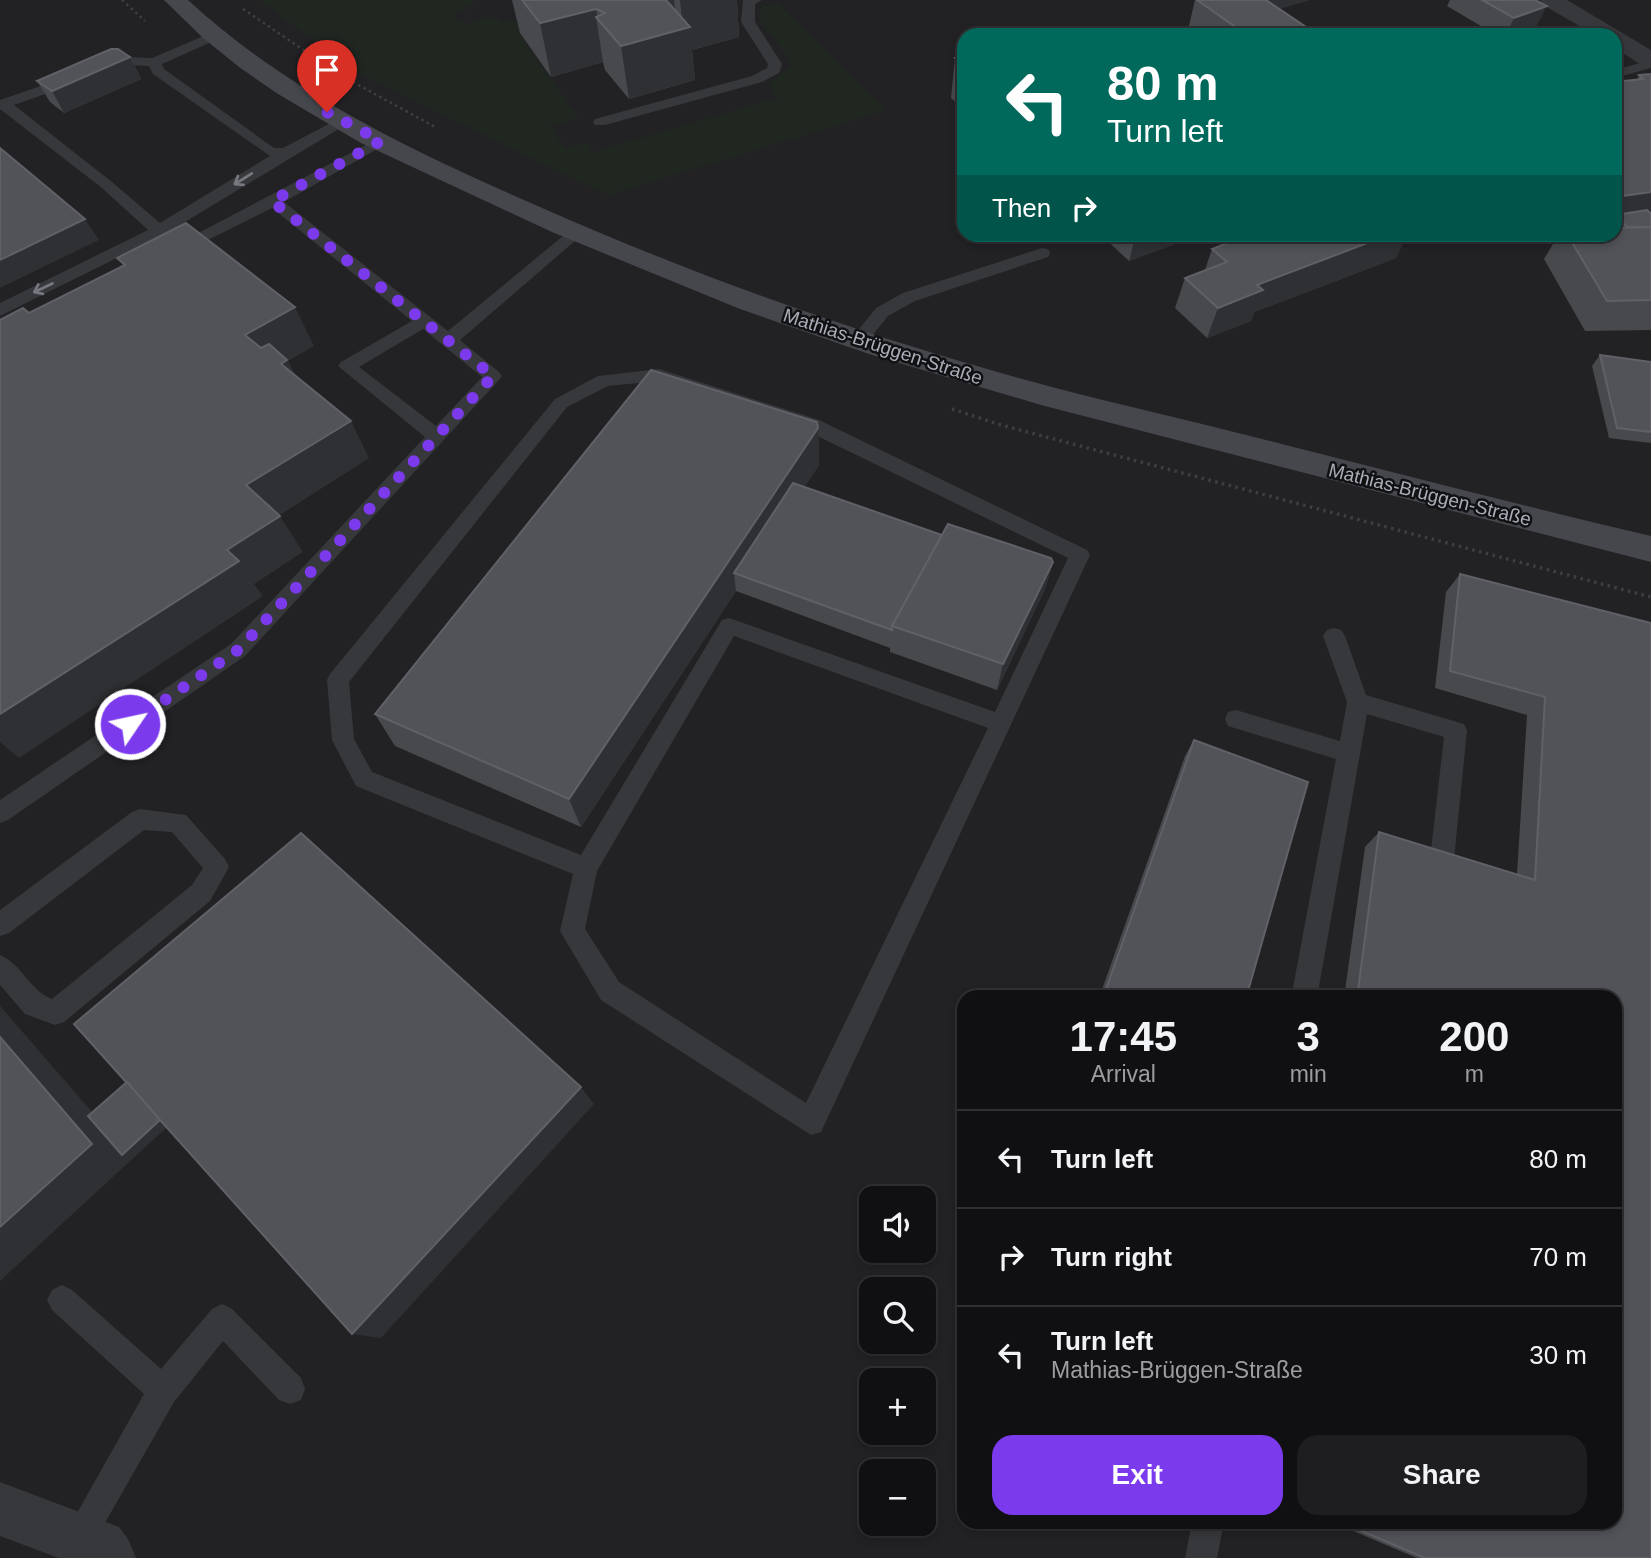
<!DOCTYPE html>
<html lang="en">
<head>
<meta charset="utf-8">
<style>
  body { margin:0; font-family:Arial,sans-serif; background:#1e1e20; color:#f1f3f6; height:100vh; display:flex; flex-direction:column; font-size:26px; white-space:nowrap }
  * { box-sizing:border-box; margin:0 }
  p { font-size:23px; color:#9c9d9f }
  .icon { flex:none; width:38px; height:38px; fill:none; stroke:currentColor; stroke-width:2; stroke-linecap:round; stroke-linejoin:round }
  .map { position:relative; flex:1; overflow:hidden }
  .drawer { position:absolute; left:957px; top:990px; width:665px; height:539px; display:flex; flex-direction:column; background:#101012; border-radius:21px; box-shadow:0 4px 10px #0003,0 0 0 2px #303032 }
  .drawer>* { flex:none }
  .top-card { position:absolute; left:957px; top:28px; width:665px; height:214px; border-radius:21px; box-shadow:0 4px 10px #0003,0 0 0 2px #303032; background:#00695c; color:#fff; overflow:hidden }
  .buttons { position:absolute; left:859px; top:1186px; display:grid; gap:14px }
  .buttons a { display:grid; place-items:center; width:77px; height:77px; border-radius:14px; background:#101012; box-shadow:0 4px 10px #0003,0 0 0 2px #303032; font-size:35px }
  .pin { position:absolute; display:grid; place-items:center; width:60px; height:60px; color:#fff; margin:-72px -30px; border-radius:50% 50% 50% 0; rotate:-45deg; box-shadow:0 0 7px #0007 }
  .pin .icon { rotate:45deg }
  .me { position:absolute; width:77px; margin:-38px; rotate:56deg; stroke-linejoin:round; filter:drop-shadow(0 0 5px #0008) }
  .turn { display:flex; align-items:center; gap:24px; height:147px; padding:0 35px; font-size:32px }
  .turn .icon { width:91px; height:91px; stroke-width:2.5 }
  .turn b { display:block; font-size:49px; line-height:60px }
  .then { display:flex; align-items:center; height:66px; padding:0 35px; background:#0003; gap:14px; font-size:26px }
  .eta { display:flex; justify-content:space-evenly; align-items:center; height:119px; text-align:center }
  .eta b { font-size:42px; font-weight:600; line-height:49px }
  .action { display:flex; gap:14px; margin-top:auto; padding:14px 35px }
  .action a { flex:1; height:80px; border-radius:21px; background:#7c3aed; color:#fff; font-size:28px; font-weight:600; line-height:80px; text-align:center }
  .action a+a { background:#1e1e20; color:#f1f3f6 }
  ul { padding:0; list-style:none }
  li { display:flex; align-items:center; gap:21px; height:98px; padding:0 35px; border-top:2px solid #303032 }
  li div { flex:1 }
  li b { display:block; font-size:26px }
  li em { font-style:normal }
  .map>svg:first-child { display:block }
</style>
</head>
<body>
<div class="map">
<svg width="1651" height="1558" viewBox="0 0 1651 1558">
  <rect width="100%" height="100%" fill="#161618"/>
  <path fill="#222225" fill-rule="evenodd" d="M0,0H1651V1558H0ZM964,35H1615V234H964ZM964,998H1615V1522H964ZM872,1199H924V1251H872ZM872,1290H924V1342H872ZM872,1381H924V1433H872ZM872,1472H924V1524H872Z"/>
  <polygon fill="#202721" points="259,0 473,0 475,3 465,6 466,9 456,14 458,20 471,24 479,19 500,18 501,22 510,20 523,25 524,42 579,118 550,126 565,149 587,143 593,152 778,98 769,85 791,65 784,51 758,17 763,6 778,4 887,110 608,195 364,76"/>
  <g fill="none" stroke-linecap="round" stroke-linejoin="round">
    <g stroke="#3d3f43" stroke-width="2.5" stroke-dasharray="2.5 3.5" stroke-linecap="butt">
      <polyline points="122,0 145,21"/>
      <polyline points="243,9 342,76 435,127"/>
    </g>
    <polyline stroke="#3d3f43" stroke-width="3.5" stroke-dasharray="2.5 4.5" stroke-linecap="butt" points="952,409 1001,425 1651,597"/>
    <g fill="#37383c" fill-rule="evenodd">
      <polygon points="743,0 762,0 755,4 755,22 782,64 779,73 762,82 605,125 595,125 593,122 595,119 752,76 767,68 768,64 741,22"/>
      <polygon points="213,32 220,36 218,39 162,64 164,69 274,148 283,148 340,118 350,118 352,121 165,234 0,316 0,303 148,230 102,188 0,109 0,100 67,77 77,77 77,83 14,105 112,182 160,223 270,156 153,74 149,66 127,65 104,73 97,69 126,57 152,58"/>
      <polygon points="1651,60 1651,68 1615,78 1615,70"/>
      <path d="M381,137L386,138L388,141L386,144L284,202L448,331L569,231H581L583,234L460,340L499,372L502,376L499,380L245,656L8,820L0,823V800L231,644L425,437L338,366L341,362L412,321L272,208L182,253L176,254L168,249ZM423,329L482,377L436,426L359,367Z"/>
      <polygon points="1042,248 1048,249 1050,253 1048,257 915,301 888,316 866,343 860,345 851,339 876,308 903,293"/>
      <path d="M659,369L819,420L1087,550L1090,555L821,1132L811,1135L601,1000L560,931L573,874L356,786L332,740L327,680L330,674L555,399L598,376ZM658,381L805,430L1068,558L995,712L729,618L722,620L581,855L372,772L354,739L349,682L567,407L608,386ZM734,636L988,728L806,1103L619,982L585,929L597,871Z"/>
      <polygon points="1334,628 1341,630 1345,636 1366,695 1464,724 1467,731 1454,859 1450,867 1442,870 1434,867 1430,859 1444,737 1367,714 1317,998 1291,998 1336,759 1228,726 1225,719 1228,712 1236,710 1340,741 1347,702 1323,636 1327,630"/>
      <path d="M140,809L186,815L225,859L229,867L210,901L64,1022L55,1025L25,1014L0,985V955C22,964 30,991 52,999L192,885L203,868L172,832L144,830L9,933L0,936V910L132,812Z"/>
      <polygon points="62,1285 72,1290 161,1369 212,1309 222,1304 232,1309 301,1378 305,1389 301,1400 290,1404 279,1400 223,1341 174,1402 90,1549 79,1554 68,1549 63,1538 144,1394 52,1310 47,1300 52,1290"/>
      <polygon points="1192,1522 1224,1522 1217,1558 1185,1558"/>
    </g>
    <g fill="#37383c" fill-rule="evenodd">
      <polygon points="1540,0 1567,0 1651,50 1651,68 1643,66 1615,48 1615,35 1595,35 1543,5"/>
      <polygon points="0,1482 119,1527 128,1539 136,1558 59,1558 0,1536"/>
    </g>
    <path fill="#45474c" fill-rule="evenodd" d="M164,0H188C290,94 414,152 540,207C694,275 853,332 1015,377C1086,397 1158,413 1230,431C1370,466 1510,503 1651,536V562L1041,405L869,354L740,309L552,232L361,143L278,94L239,67L202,37Z"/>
  </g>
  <g fill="#47494d">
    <polygon points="512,0 737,0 739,37 692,50 695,80 629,99 605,70 603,62 551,77 520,33"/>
    <polygon points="1195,0 1309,0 1279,9 1318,35 1195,35 1188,30"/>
    <polygon points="1450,0 1535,0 1536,27 1515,35 1496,35 1447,6"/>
    <polygon points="964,55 964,110 951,98 955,58"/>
    <polygon points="130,57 141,79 64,113 50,102 37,81"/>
    <polygon points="1651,74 1651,330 1585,331 1544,259 1559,234 1615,234 1615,82 1637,80 1639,75"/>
    <polygon points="1100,234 1202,234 1129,261"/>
    <polygon points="1212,249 1396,258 1254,312 1251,321 1207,338 1175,308 1185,278 1205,270"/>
    <polygon points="1600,355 1651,362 1651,443 1609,438 1592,366"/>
    <polygon points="818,428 819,465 804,487 942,535 1053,562 1045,589 997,690 890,652 890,648 736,591 581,827 395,746 375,714"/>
    <polygon points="1460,574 1651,623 1651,1558 1417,1558 1332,1522 1615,1522 1615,998 1344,998 1365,847 1379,832 1517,874 1527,715 1435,688 1446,592"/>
    <polygon points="1194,740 1246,998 1099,998 1185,756"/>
  </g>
  <g fill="#2f3033">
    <polygon points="666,0 674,0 678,31 683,29 680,0 737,0 739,37 692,50 695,80 629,99 621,46"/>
    <polygon points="1263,0 1309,0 1259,15"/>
    <polygon points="1547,6 1536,27 1515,35 1506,35 1514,18"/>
    <polygon points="596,9 598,19 596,17 603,62 551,77 540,23"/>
    <polygon points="130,57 141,79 64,113 52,91"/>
    <polygon points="1651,192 1651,219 1615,215 1615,197"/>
    <polygon points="85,219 99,240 0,288 0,260"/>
    <polygon points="1136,234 1202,234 1129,261"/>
    <polygon points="1391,234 1408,234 1396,258 1254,312 1251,321 1207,338 1218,308 1257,285"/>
    <polygon points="295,307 314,346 288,361 307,398 245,335"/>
    <polygon points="351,421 369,458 269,522 246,485"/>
    <polygon points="818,428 819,465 745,577 734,573 736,591 581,827 569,799"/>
    <polygon points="280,516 303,552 254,584 263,596 19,758 0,742 0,714 227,550"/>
    <polygon points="1053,562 1045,589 997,690 1003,664"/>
    <polygon points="0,1006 126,1151 146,1080 179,1116 0,1281"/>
    <polygon points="581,1087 594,1104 381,1338 352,1334"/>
  </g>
  <g fill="#525358" stroke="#606167" stroke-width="2">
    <polygon points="522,0 666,0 690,27 621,46 596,17 605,13 596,9 540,23"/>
    <polygon points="1197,0 1266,0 1318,35 1247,35"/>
    <polygon points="1482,0 1535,0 1547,6 1514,18"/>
    <polygon points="111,49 118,49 130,57 52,91 37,81"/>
    <polygon points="964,55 964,66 955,58"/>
    <polygon points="1651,74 1651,192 1615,197 1615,82 1643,79 1639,75"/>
    <polygon points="0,148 85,219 0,260"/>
    <polygon points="1647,210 1651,214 1651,227 1627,227 1616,215"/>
    <polygon points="186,223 295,307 245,335 261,348 269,344 287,360 281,364 351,421 246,485 280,516 227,550 239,561 0,714 0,320 23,308 29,313 125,265 117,258"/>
    <polygon points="1651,227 1651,300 1607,301 1567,234 1615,234 1615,228"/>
    <polygon points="1250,234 1391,234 1257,285 1263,290 1218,308 1185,278 1227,262 1212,249"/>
    <polygon points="1600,355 1651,362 1651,432 1617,428"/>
    <polygon points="651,370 817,422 818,428 569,799 375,714"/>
    <polygon points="793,483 942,535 892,626 892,630 734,573"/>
    <polygon points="948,524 1051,558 1053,562 1003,664 892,626"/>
    <polygon points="1460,574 1651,623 1651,1558 1425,1558 1340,1522 1615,1522 1615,998 1357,998 1379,832 1535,880 1545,697 1450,671"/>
    <polygon points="1194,740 1308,782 1246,998 1103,998"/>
    <polygon points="301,833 581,1087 352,1334 74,1024"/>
    <polygon points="0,1037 92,1144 0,1227"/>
    <polygon points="127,1082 160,1120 122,1155 88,1116"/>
  </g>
  <defs><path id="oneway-shaft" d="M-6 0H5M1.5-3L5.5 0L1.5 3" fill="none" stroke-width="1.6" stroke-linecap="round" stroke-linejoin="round" transform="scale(1.75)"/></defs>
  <g stroke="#767880">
    <use href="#oneway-shaft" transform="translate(243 179) rotate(148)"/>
    <use href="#oneway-shaft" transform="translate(43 288) rotate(154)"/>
  </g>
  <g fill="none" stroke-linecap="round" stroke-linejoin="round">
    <polyline stroke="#7c3aed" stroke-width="12" stroke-dasharray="0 21.6" points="130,724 238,650 493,376 272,201 381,141 327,112"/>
  </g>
  <g text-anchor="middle" stroke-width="5" stroke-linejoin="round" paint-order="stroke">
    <g font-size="19" fill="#a9adb7" stroke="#111113">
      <text transform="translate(883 346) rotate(18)" y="7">Mathias-Brüggen-Straße</text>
      <text transform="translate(1430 494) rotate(14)" y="7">Mathias-Brüggen-Straße</text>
    </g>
  </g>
</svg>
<div class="buttons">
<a><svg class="icon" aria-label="sound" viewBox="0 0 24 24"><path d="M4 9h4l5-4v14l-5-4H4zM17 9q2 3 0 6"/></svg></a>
<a><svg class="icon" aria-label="search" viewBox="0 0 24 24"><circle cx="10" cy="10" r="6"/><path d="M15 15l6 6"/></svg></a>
<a>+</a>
<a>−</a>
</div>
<div class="pin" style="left:327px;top:112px;background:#d93025"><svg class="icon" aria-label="arrive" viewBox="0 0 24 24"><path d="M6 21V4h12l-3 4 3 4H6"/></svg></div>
<svg class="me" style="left:130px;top:724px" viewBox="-20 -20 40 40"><circle r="17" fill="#7c3aed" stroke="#fff" stroke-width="3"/><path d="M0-11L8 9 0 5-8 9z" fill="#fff"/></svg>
<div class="top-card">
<div class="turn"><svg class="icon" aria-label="left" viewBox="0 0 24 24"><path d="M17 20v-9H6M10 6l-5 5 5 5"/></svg><div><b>80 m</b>Turn left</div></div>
<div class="then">Then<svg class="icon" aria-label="right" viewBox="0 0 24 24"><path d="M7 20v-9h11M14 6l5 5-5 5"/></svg></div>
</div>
<section class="drawer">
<div class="eta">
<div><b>17:45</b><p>Arrival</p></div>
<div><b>3</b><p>min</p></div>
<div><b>200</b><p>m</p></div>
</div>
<ul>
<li><svg class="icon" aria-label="left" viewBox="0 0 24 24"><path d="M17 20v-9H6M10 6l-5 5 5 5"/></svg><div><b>Turn left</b></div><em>80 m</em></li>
<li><svg class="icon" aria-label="right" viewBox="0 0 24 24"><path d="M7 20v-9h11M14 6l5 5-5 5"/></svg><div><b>Turn right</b></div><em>70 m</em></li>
<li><svg class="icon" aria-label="left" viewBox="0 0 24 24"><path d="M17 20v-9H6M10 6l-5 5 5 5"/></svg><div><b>Turn left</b><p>Mathias-Brüggen-Straße</p></div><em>30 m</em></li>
</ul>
<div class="action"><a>Exit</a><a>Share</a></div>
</section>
</div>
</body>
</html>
